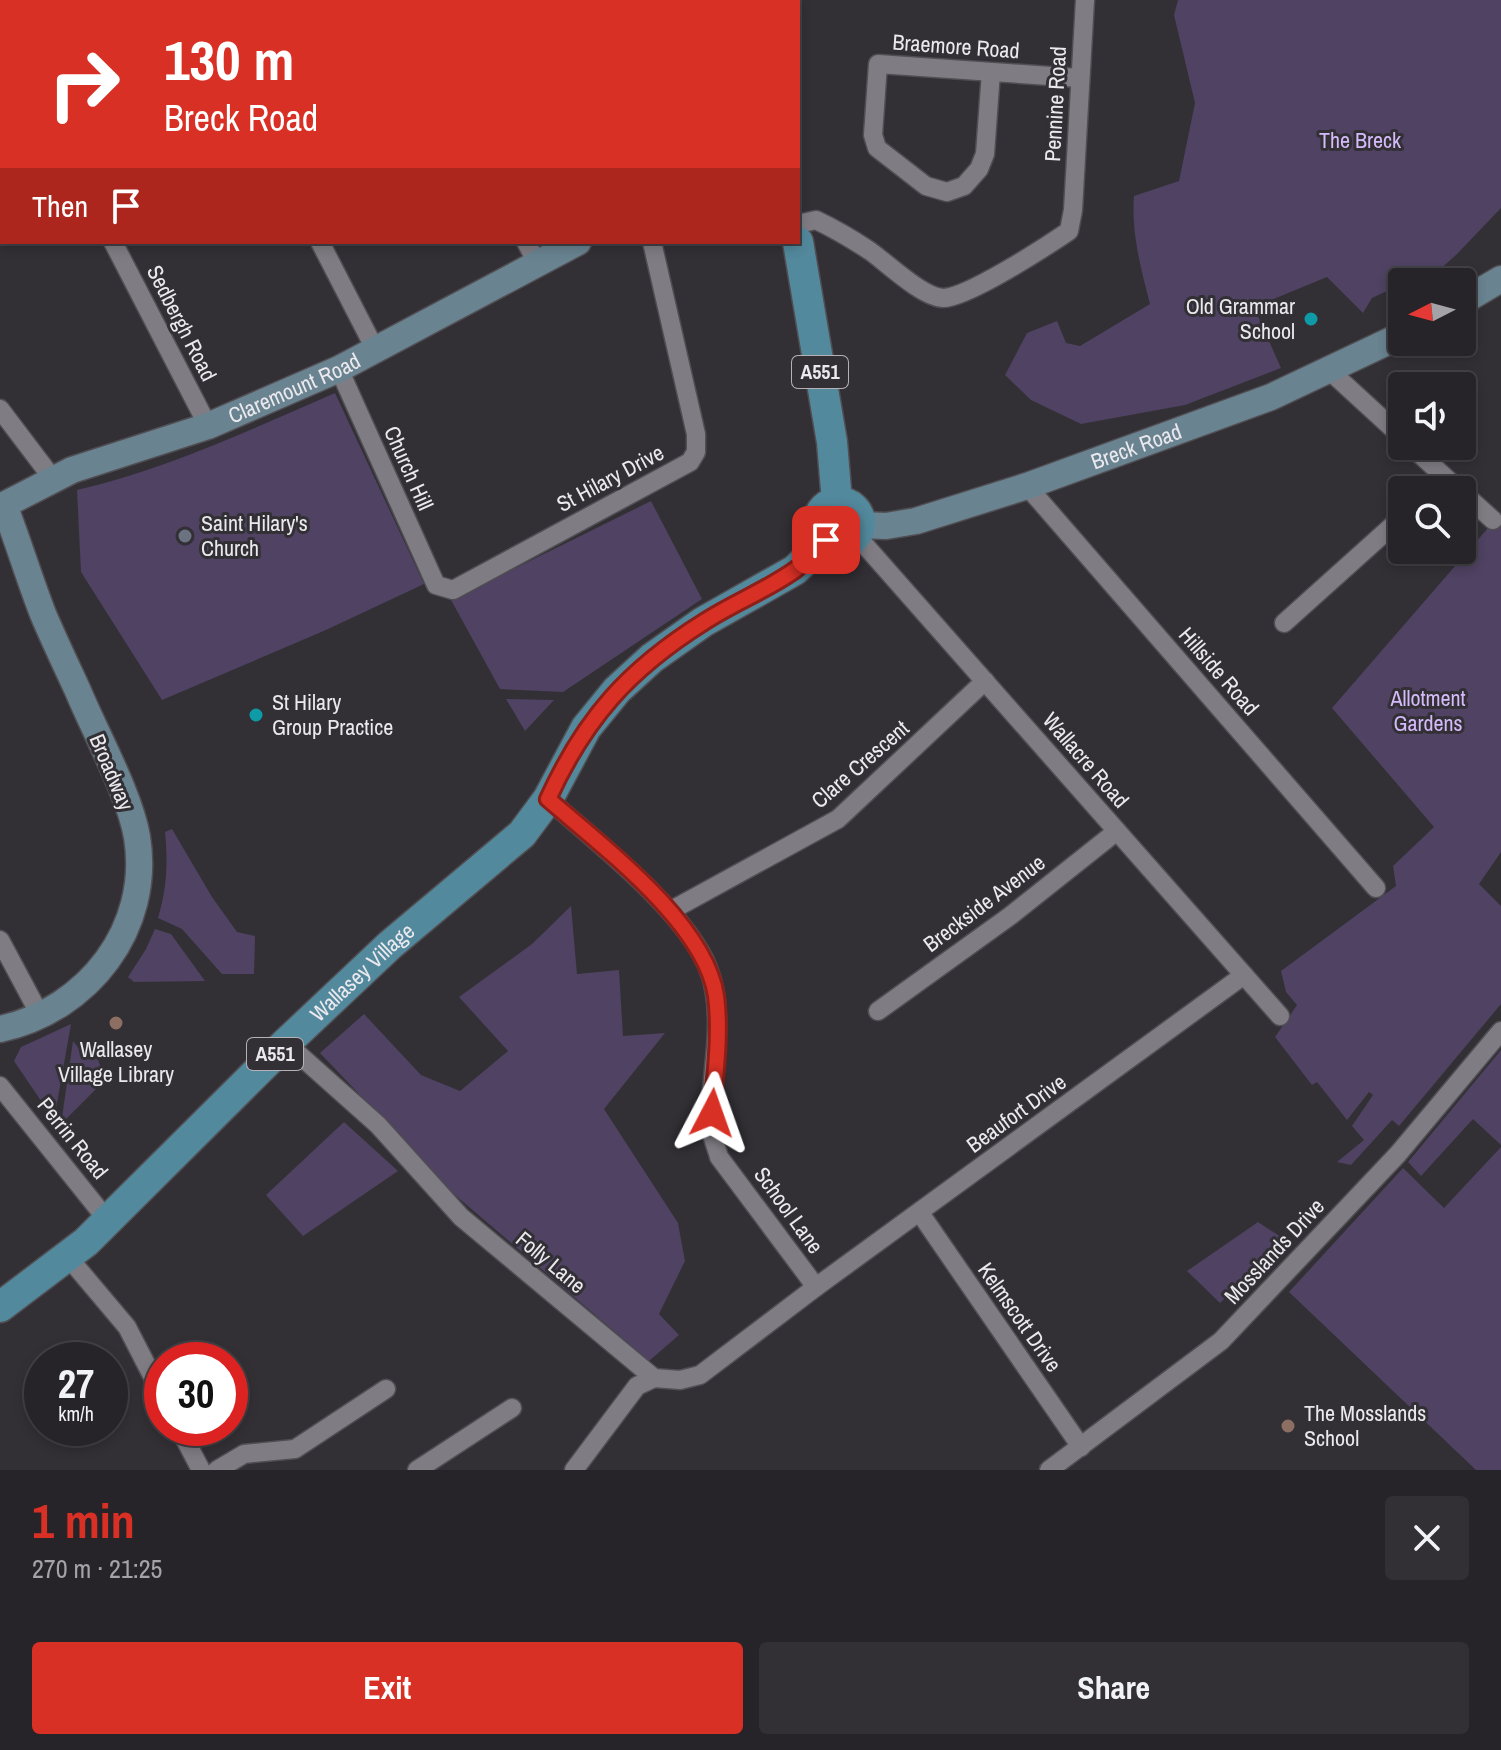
<!DOCTYPE html>
<html lang="en">
<head>
<meta charset="utf-8">
<style>
  body { margin:0; font-family:"Archivo Narrow",sans-serif; background:#323034; color:#f1f3f6; height:100vh; display:flex; flex-direction:column; font-size:30px; white-space:nowrap }
  * { box-sizing:border-box; margin:0 }
  p { font-size:26px; color:#a4a4a8 }
  .icon { flex:none; width:44px; height:44px; fill:none; stroke:currentColor; stroke-width:2; stroke-linecap:round; stroke-linejoin:round }
  .map { position:relative; height:1470px; overflow:hidden }
  .drawer { display:flex; flex-direction:column; background:#262428; flex:1 }
  .drawer>* { flex:none }
  .hud { position:absolute; left:0px; top:0px; width:800px; height:244px; box-shadow:0 4px 12px #0003,0 0 0 2px #424145; background:#d93025; color:#fff; overflow:hidden }
  .needle { width:52px; rotate:264deg }
  .buttons { position:absolute; left:1388px; top:268px; display:grid; gap:16px }
  .buttons a { display:grid; place-items:center; width:88px; height:88px; border-radius:8px; background:#262428; box-shadow:0 4px 12px #0003,0 0 0 2px #424145; font-size:40px }
  .speed { position:absolute; left:24px; top:1342px; display:flex; gap:16px; font-size:40px; font-weight:700; text-align:center }
  .speed>* { display:grid; place-content:center; width:104px; height:104px; border-radius:50%; background:#262428; box-shadow:0 4px 12px #0003,0 0 0 2px #424145; line-height:1 }
  .speed small { font-size:20px; font-weight:400 }
  .speed .limit { border:12px solid #d22; background:#fff; color:#111 }
  .pin { position:absolute; display:grid; place-items:center; width:68px; height:68px; color:#fff; margin:-34px; border-radius:16px; box-shadow:0 4px 12px #0006 }
  .me { position:absolute; width:88px; margin:-44px; rotate:4deg; stroke-linejoin:round; filter:drop-shadow(0 0 6px #0008) }
  .turn { display:flex; align-items:center; gap:28px; height:168px; padding:0 32px; font-size:36px }
  .turn .icon { width:104px; height:104px; stroke-width:2.5 }
  .turn b { display:block; font-size:56px; line-height:68px }
  .then { display:flex; align-items:center; height:76px; padding:0 32px; background:#0003; gap:16px; font-size:30px }
  .round { display:grid; place-items:center; flex:none; width:84px; height:84px; border-radius:8px; background:#323034 }
  .summary { display:flex; align-items:center; justify-content:space-between; height:136px; padding:0 32px }
  h1 { font-size:48px; font-weight:700; line-height:60px; color:#d93025 }
  .primary-button { display:flex; gap:16px; margin-top:auto; padding:16px 32px }
  .primary-button a { flex:1; height:92px; border-radius:8px; background:#d93025; color:#fff; font-size:32px; font-weight:700; line-height:92px; text-align:center }
  .primary-button a+a { background:#323034; color:#f1f3f6 }
  .map>svg:first-child { display:block }
</style>
</head>
<body>
<div class="map">
<svg width="1501" height="1470" viewBox="0 0 1501 1470">
  <rect width="100%" height="100%" fill="#323035"/>
  <g fill="#4f4262">
    <path d="M1178,0H1501V208L1457,254L1426,282H1402V295L1387,291L1372,298L1363,313L1327,277L1254,307L1281,368L1185,405L1081,424L1031,400L1005,375L1027,333L1057,321L1066,343L1080,346L1150,304C1141,269 1131,233 1134,196L1179,181L1195,103L1174,15Z"/>
    <path d="M335,393L424,584L326,630L162,700L81,572L77,490C167,469 250,430 335,393Z"/>
    <polygon points="651,501 702,599 563,692 500,689 451,600"/>
    <polygon points="1501,513 1501,852 1479,884 1501,906 1501,1004 1399,1126 1392,1120 1351,1165 1337,1162 1364,1140 1352,1126 1373,1095 1369,1092 1347,1120 1317,1082 1312,1085 1275,1037 1297,1005 1286,992 1281,971 1396,886 1393,866 1434,827 1332,708"/>
    <polygon points="506,699 554,700 525,731"/>
    <path d="M172,829L212,897L237,932L255,936L254,974H222L182,929L158,918C167,888 168,863 165,832Z"/>
    <polygon points="571,906 577,974 619,970 623,1036 665,1033 604,1109 678,1223 685,1261 659,1314 679,1335 649,1361 455,1195 320,1053 364,1014 421,1075 460,1091 508,1051 459,997 532,944"/>
    <polygon points="155,929 171,934 205,981 134,982 128,977 146,949"/>
    <polygon points="71,1024 54,1120 14,1061 21,1047"/>
    <polygon points="73,1041 87,1059 95,1053 106,1079 61,1124"/>
    <polygon points="1501,1050 1501,1145 1473,1119 1421,1176 1408,1162"/>
    <polygon points="344,1122 398,1171 303,1236 266,1195"/>
    <polygon points="1501,1147 1501,1470 1476,1470 1289,1292 1403,1168 1444,1208"/>
    <polygon points="1258,1222 1284,1239 1220,1303 1187,1271"/>
  </g>
  <g fill="none" stroke-linecap="round" stroke-linejoin="round">
    <defs>
      <g id="street">
        <polyline points="195,0 196,2"/>
        <polyline points="401,0 402,2"/>
        <polyline points="610,0 611,2"/>
        <polyline points="0,24 2,28"/>
        <polyline points="991,72 985,154 979,169 964,186 947,192 926,186 877,148 873,135 878,64 1079,78"/>
        <path d="M798,224L816,220C835,229 852,239 870,251C887,263 922,297 943,298C967,298 1047,246 1069,231L1073,210L1085,0"/>
        <polyline points="113,242 208,426"/>
        <polyline points="320,242 375,349"/>
        <polyline points="526,242 537,263"/>
        <polyline points="339,369 436,585 453,590 690,462 696,452 696,434 652,242"/>
        <polyline points="1330,371 1402,437"/>
        <polyline points="0,409 53,479"/>
        <polyline points="1411,446 1459,490"/>
        <polyline points="1027,486 1376,888"/>
        <polyline points="1462,492 1493,520"/>
        <polyline points="856,535 1280,1016"/>
        <polyline points="1284,623 1402,517"/>
        <path d="M548,799C595,841 685,910 708,968C715,985 717,1004 717,1022C718,1056 707,1101 712,1133C713,1141 717,1149 719,1157L816,1287"/>
        <polyline points="670,911 838,819 985,681"/>
        <polyline points="0,940 40,1015"/>
        <polyline points="878,1011 1010,916 1117,831"/>
        <polyline points="286,1043 378,1125 461,1217 654,1378 680,1380 700,1375 816,1287 1244,975"/>
        <polyline points="0,1086 108,1221"/>
        <polyline points="920,1213 1081,1447"/>
        <polyline points="68,1257 127,1327 162,1395"/>
        <polyline points="179,1428 201,1470"/>
        <polyline points="217,1470 244,1454 295,1449 386,1389"/>
        <polyline points="417,1470 512,1408"/>
        <polyline points="574,1470 637,1386 654,1378"/>
        <polyline points="1049,1470 1221,1341 1398,1154 1501,1031"/>
      </g>
      <g id="secondary">
        <polyline points="1462,302 1501,279"/>
        <path id="s1" d="M0,507L72,470L208,426L339,369L578,242"/>
        <path id="s2" d="M859,525L886,526L916,521L1027,486L1271,397L1402,335"/>
        <path d="M0,1029C88,1010 152,928 137,837C130,795 95,732 78,691C66,665 54,640 43,614C29,578 18,541 4,505"/>
      </g>
      <g id="primary">
        <polyline points="780,2 780,0"/>
        <polyline points="798,242 832,442 837,502"/>
        <circle cx="839" cy="523" r="21"/>
        <path id="s3" d="M0,1307L86,1242L286,1043L390,945L522,834L548,799L586,728L617,690L652,658L703,622L795,570L826,540"/>
      </g>
    </defs>
    <use href="#street" stroke="#504e53" stroke-width="21"/>
    <use href="#secondary" stroke="#504e53" stroke-width="29"/>
    <use href="#primary" stroke="#504e53" stroke-width="33"/>
    <use href="#street" stroke="#7f7c83" stroke-width="18"/>
    <use href="#secondary" stroke="#698390" stroke-width="26"/>
    <use href="#primary" stroke="#53899d" stroke-width="30"/>
  </g>
  <g fill="none" stroke-linecap="round" stroke-linejoin="round">
    <defs>
      <path id="route" d="M712,1113C715,1075 721,1034 716,996C705,923 602,846 548,799C585,718 629,669 704,622C733,603 767,590 795,570C806,562 816,550 826,540"/>
    </defs>
    <use href="#route" stroke="#8d1f18" stroke-width="20"/>
    <use href="#route" stroke="#d93025" stroke-width="14"/>
  </g>
  <g fill="#0f9aa8" stroke="#323035" stroke-width="3">
    <circle cx="1311" cy="319" r="8"/>
    <circle cx="256" cy="715" r="8"/>
  </g>
  <circle fill="#6b7280" stroke="#323035" stroke-width="3" cx="185" cy="536" r="8"/>
  <g fill="#8d6e63" stroke="#323035" stroke-width="3">
    <circle cx="116" cy="1023" r="8"/>
    <circle cx="1288" cy="1426" r="8"/>
  </g>
  <g text-anchor="middle" stroke-width="6" stroke-linejoin="round" paint-order="stroke">
    <g fill="#323035" stroke="#b4b2b6" stroke-width="2">
      <rect x="792" y="356" width="56" height="32" rx="6"/>
      <rect x="247" y="1038" width="56" height="32" rx="6"/>
    </g>
    <g font-size="20" font-weight="bold" fill="#ebe9ed">
      <text x="820" y="379">A551</text>
      <text x="275" y="1061">A551</text>
    </g>
    <g font-size="22" fill="#ebe9ed" stroke="#323035">
      <text transform="translate(956 46) rotate(4)" y="8">Braemore Road</text>
      <text transform="translate(1055 104) rotate(-87)" y="8">Pennine Road</text>
      <text transform="translate(182 323) rotate(63)" y="8">Sedbergh Road</text>
      <text dy="8" stroke="none"><textPath href="#s1" startOffset="318">Claremount Road</textPath></text>
      <text dy="8" stroke="none"><textPath href="#s2" startOffset="290">Breck Road</textPath></text>
      <text transform="translate(409 468) rotate(66)" y="8">Church Hill</text>
      <text transform="translate(610 478) rotate(-28)" y="8">St Hilary Drive</text>
      <text transform="translate(1219 671) rotate(49)" y="8">Hillside Road</text>
      <text transform="translate(1086 760) rotate(49)" y="8">Wallacre Road</text>
      <text transform="translate(860 764) rotate(-41)" y="8">Clare Crescent</text>
      <text transform="translate(112 772) rotate(67)" y="8">Broadway</text>
      <text transform="translate(984 903) rotate(-37)" y="8">Breckside Avenue</text>
      <text dy="8" stroke="none"><textPath href="#s3" startOffset="494">Wallasey Village</textPath></text>
      <text transform="translate(1016 1113) rotate(-36)" y="8">Beaufort Drive</text>
      <text transform="translate(73 1138) rotate(51)" y="8">Perrin Road</text>
      <text transform="translate(789 1210) rotate(54)" y="8">School Lane</text>
      <text transform="translate(1274 1251) rotate(-47)" y="8">Mosslands Drive</text>
      <text transform="translate(551 1262) rotate(40)" y="8">Folly Lane</text>
      <text transform="translate(1020 1317) rotate(55)" y="8">Kelmscott Drive</text>
    </g>
    <g font-size="22" fill="#d4bafa" stroke="#323035">
      <text x="1360" y="148">The Breck</text>
      <text x="1428" y="706">Allotment<tspan x="1428" dy="25">Gardens</tspan></text>
    </g>
    <g font-size="22" fill="#ebe9ed" stroke="#323035" text-anchor="start">
      <text x="1295" y="314" text-anchor="end">Old Grammar<tspan x="1295" dy="25">School</tspan></text>
      <text x="201" y="531">Saint Hilary's<tspan x="201" dy="25">Church</tspan></text>
      <text x="272" y="710">St Hilary<tspan x="272" dy="25">Group Practice</tspan></text>
      <text x="116" y="1057" text-anchor="middle">Wallasey<tspan x="116" dy="25">Village Library</tspan></text>
      <text x="1304" y="1421">The Mosslands<tspan x="1304" dy="25">School</tspan></text>
    </g>
  </g>
</svg>
<div class="buttons">
<a><svg class="needle" viewBox="-14 -14 28 28"><path d="M0-13l5 13h-10z" fill="#e53935"/><path d="M0 13l5-13h-10z" fill="#a4a4a8"/></svg></a>
<a><svg class="icon" aria-label="sound" viewBox="0 0 24 24"><path d="M4 9h4l5-4v14l-5-4H4zM17 9q2 3 0 6"/></svg></a>
<a><svg class="icon" aria-label="search" viewBox="0 0 24 24"><circle cx="10" cy="10" r="6"/><path d="M15 15l6 6"/></svg></a>
</div>
<div class="speed"><div>27<small>km/h</small></div><div class="limit">30</div></div>
<div class="pin" style="left:826px;top:540px;background:#d93025"><svg class="icon" aria-label="arrive" viewBox="0 0 24 24"><path d="M6 21V4h12l-3 4 3 4H6"/></svg></div>
<svg class="me" style="left:712px;top:1113px" viewBox="-20 -20 40 40"><path d="M0-17L14 15 0 8-14 15z" fill="#d93025" stroke="#fff" stroke-width="4"/></svg>
<div class="hud">
<div class="turn"><svg class="icon" aria-label="right" viewBox="0 0 24 24"><path d="M7 20v-9h11M14 6l5 5-5 5"/></svg><div><b>130 m</b>Breck Road</div></div>
<div class="then">Then<svg class="icon" aria-label="arrive" viewBox="0 0 24 24"><path d="M6 21V4h12l-3 4 3 4H6"/></svg></div>
</div>
</div>
<section class="drawer">
<div class="summary"><div><h1>1 min</h1><p>270 m · 21:25</p></div><a class="round"><svg class="icon" aria-label="close" viewBox="0 0 24 24"><path d="M6 6l12 12M18 6L6 18"/></svg></a></div>
<div class="primary-button"><a>Exit</a><a>Share</a></div>
</section>
</body>
</html>
